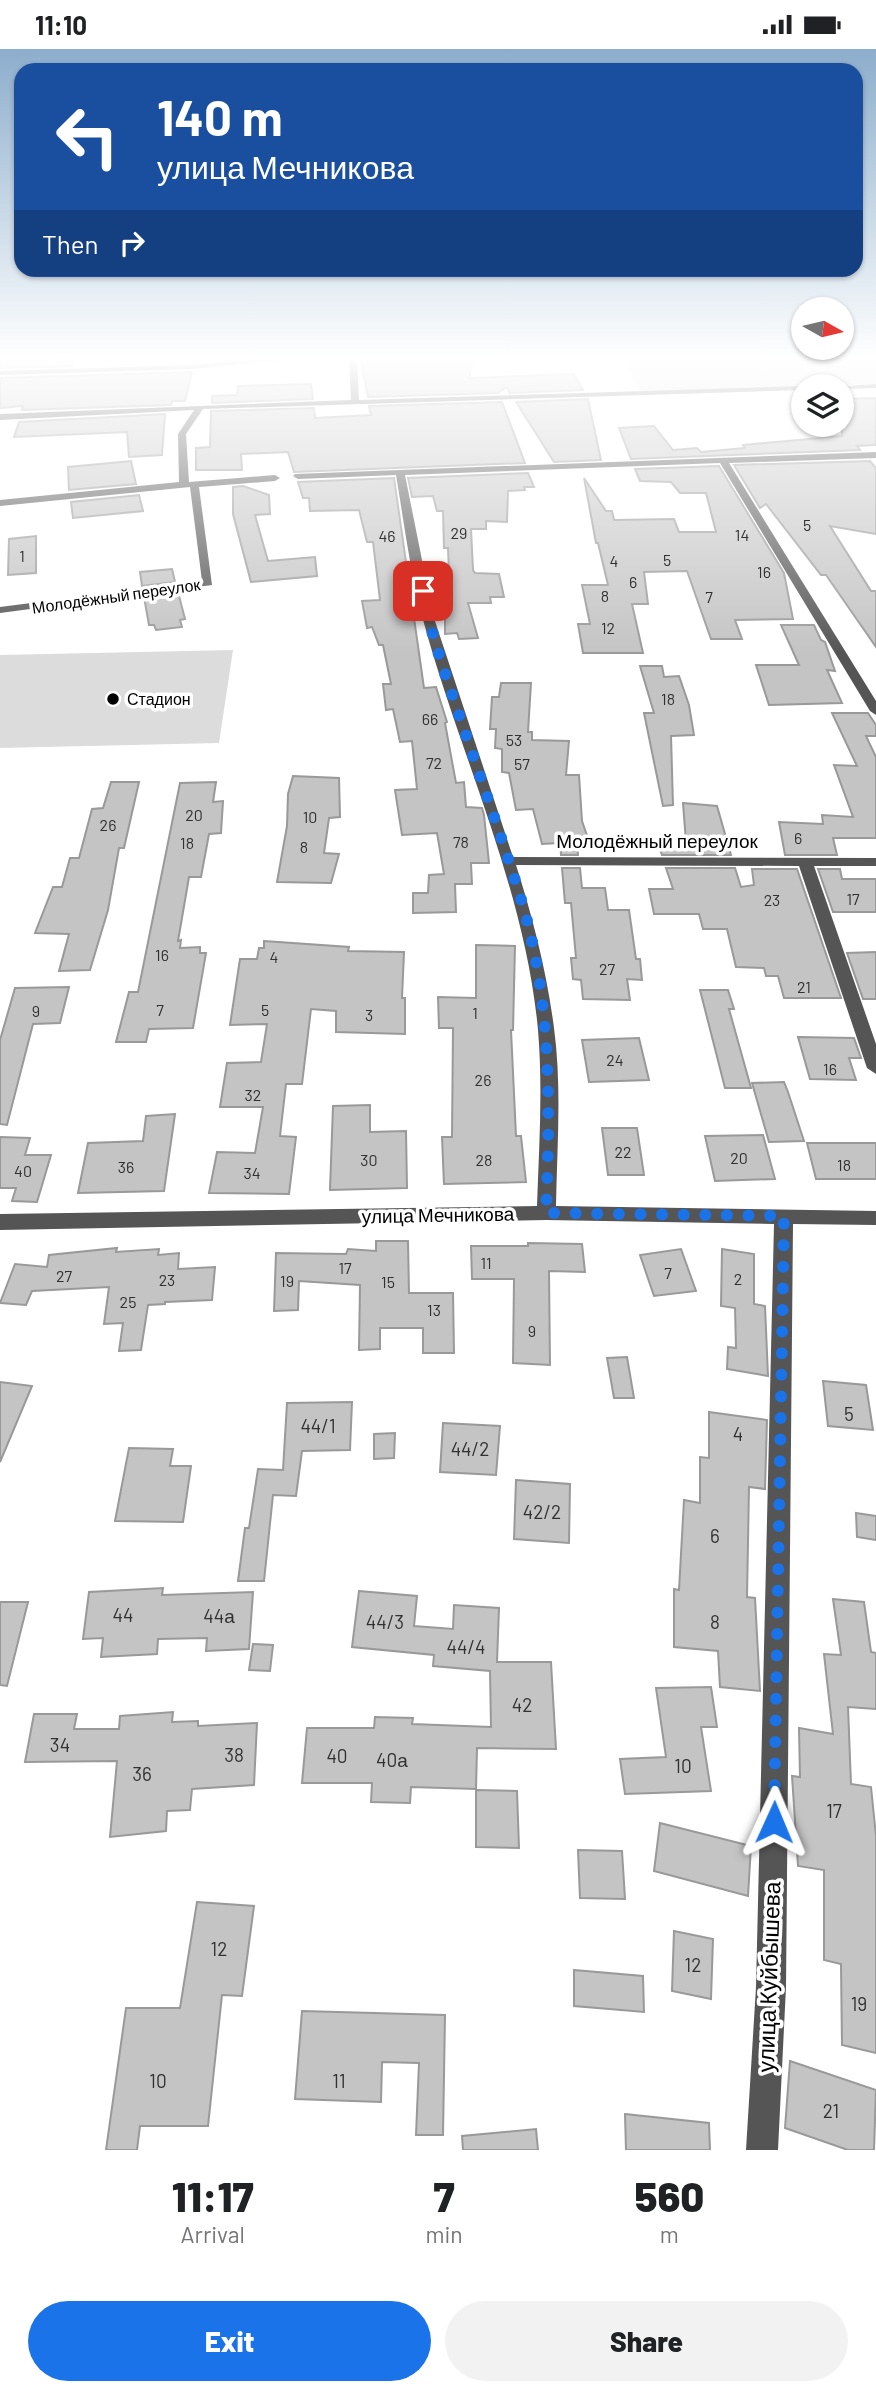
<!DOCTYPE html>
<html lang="en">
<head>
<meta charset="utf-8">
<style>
  body { margin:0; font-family:Barlow,sans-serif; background:#f2f2f2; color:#202124; height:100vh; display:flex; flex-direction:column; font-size:26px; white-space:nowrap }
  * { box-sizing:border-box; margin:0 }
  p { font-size:23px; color:#757577 }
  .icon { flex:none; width:38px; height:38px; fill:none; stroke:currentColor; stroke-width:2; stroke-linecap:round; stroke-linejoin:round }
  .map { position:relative; height:2101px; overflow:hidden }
  .side { display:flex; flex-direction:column; background:#fff; flex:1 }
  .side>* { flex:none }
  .top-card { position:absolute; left:14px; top:14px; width:849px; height:214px; border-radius:21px; box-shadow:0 2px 5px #0004; background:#1a4fa0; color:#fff; overflow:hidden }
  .needle { width:46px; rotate:98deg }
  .tools { position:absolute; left:791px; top:248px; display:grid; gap:14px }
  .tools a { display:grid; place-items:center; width:63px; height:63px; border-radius:50%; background:#fff; box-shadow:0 2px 5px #0004; font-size:35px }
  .pin { position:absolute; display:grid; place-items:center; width:60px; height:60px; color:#fff; margin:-30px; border-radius:14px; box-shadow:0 4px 10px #0006 }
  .me { position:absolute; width:77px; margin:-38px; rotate:1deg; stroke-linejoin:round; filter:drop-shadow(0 0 5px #0008) }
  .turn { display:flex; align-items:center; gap:24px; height:147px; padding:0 28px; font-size:32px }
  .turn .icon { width:91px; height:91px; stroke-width:2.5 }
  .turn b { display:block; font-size:49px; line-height:60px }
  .then { display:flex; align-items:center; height:66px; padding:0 28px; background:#0003; gap:14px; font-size:26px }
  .eta { display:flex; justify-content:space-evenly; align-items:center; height:119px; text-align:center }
  .eta b { font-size:42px; font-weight:800; line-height:49px }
  .primary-button { display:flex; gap:14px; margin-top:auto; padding:14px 28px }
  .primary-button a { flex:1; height:80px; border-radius:42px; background:#1a73e8; color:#fff; font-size:28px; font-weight:800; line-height:80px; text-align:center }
  .primary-button a+a { background:#f2f2f2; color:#202124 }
  .status { display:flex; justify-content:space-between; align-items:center; height:49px; padding:0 35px; background:#fff; direction:ltr }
  .status svg { height:19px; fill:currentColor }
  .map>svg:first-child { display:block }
</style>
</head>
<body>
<div class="status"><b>11:10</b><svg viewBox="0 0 49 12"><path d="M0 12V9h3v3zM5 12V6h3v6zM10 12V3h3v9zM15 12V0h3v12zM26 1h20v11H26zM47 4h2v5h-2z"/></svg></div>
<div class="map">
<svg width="876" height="2101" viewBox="0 0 876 2101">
  <rect width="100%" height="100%" fill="#fff"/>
  <g fill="#dcdcdc">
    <polygon points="625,311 876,311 876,335 641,344"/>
    <polygon points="233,601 219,694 0,699 0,606"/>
  </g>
  <g fill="#c4c4c4" stroke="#999" stroke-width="2">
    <polygon points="73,311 73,317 0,319 0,312"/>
    <polygon points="361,311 473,311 469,329 574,325 583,341 510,344 507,338 498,344 368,348"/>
    <polygon points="192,323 185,352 172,352 171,356 22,361 23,357 0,359 0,329"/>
    <polygon points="311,335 313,350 212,354 212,347 237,346 238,337"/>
    <polygon points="876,349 876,396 857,397 860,401 631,410 619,379 654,377 673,401 697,399 701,403 745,399 743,396 842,387 842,350"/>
    <polygon points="588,350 601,411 554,413 516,353"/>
    <polygon points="502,353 525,414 294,423 288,403 241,405 242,421 196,421 196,399 210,398 211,362 314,359 315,369 371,366 369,357"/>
    <polygon points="165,365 162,406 129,408 127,383 14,388 19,373"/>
    <polygon points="131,412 136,435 69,441 68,418"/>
    <polygon points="870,412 876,419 876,485 830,477 871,542 876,542 876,598 826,526 821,526 766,455 760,459 734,416"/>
    <polygon points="719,417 784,524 793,570 735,571 742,590 711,590 687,522 644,523 648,555 632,555 643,604 583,604 578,575 590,575 582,536 608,536 598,494 596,494 584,429 606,462 612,462 614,471 674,470 679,483 716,483 706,444 680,444 671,433 640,432 635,420"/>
    <polygon points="528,424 534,438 524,438 525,441 508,442 507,473 486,472 486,480 471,480 473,521 475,524 499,525 504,548 490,548 491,554 468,554 478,589 459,590 457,584 445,585 445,547 450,547 448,499 444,499 443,462 437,462 433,447 412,448 408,429"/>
    <polygon points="394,429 424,639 436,638 447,673 445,674 456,734 464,733 466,758 482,759 484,766 489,814 471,814 472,835 455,835 456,863 413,864 413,844 428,844 429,826 444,825 437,784 402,786 395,741 417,740 412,692 400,693 393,660 386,661 383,635 391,635 383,596 379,596 372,578 367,579 362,552 380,551 373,493 367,493 359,461 310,462 309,449 303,449 298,433"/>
    <polygon points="243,437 269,446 270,465 255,466 268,512 315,508 317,527 251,533 233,465 233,438"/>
    <polygon points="139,446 143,462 73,469 71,453"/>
    <polygon points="36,487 36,524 8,526 9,490"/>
    <polygon points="172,520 175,533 142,537 140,523"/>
    <polygon points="178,543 185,570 180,571 182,578 156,581 154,576 149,576 144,548"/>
    <polygon points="781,576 814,576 821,591 825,593 835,622 827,621 842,654 769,656 756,616 799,616"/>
    <polygon points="640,617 662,617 664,628 679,627 689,656 694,686 671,687 673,756 663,757 644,664 654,664"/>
    <polygon points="501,634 531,634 528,683 532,683 532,691 569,692 566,726 579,726 582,772 589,792 577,793 578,806 561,806 560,794 542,795 533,760 516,761 509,724 502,723 502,700 495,699 496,680 490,680 492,648 499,648"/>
    <polygon points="832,664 868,664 876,676 876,687 866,687 876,708 876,789 833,789 837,806 785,806 779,773 823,775 822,766 853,768 834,716 857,717"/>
    <polygon points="293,727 339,729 340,768 329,769 324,804 339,805 331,834 277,833 287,777 288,745"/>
    <polygon points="111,733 139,733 124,799 119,799 108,861 90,921 59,922 69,885 35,884 53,838 62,838 70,809 79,809 92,760 103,759"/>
    <polygon points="216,733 213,753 223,752 221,784 209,785 201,828 189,828 178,892 181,891 180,899 200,898 200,904 206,904 193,979 149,980 146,993 116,993 129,943 138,943 180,734"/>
    <polygon points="683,754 717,757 731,806 662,806 658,794 686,793"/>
    <polygon points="562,819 580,819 582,839 605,839 608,861 629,861 636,910 640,910 642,931 627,930 630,951 583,950 581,931 573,930 571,909 576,909 571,854 565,854"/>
    <polygon points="666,819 735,819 741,838 754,836 752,820 797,820 841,949 784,949 778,927 766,927 764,919 736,918 727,880 703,880 699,865 654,865 649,840 673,840"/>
    <polygon points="818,820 840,820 842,830 876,830 876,863 833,863"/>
    <polygon points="264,892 349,898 348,902 404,903 402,949 405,949 405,985 336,983 336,962 311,960 302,1035 286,1035 280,1087 296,1088 289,1145 209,1144 217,1103 255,1104 263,1058 220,1058 227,1014 261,1013 267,975 230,976 240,910 257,910 259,899 264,899"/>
    <polygon points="476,896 515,897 513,981 511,981 516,1087 521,1087 526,1133 444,1135 442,1088 452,1088 453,979 439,979 438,948 476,949"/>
    <polygon points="876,903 876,950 863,950 847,904"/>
    <polygon points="69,938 60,974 33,975 7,1076 0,1075 0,991 15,939"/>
    <polygon points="700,941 728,941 734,960 729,960 751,1039 725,1039"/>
    <polygon points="798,988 854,989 861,1009 849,1009 856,1031 810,1030"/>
    <polygon points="639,989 649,1031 589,1033 582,991"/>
    <polygon points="784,1033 788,1043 804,1092 769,1093 752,1034"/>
    <polygon points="370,1056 370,1083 406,1082 407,1139 330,1141 333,1057"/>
    <polygon points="175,1065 164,1142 78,1144 88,1094 143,1092 146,1067"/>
    <polygon points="602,1079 637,1079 644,1126 608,1126"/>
    <polygon points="763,1086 775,1130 715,1132 705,1087"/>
    <polygon points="0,1088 30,1089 25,1106 51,1106 37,1153 12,1152 16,1139 0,1139"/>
    <polygon points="807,1094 876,1094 876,1130 816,1130"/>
    <polygon points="376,1192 408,1192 409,1244 453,1244 454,1304 423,1304 423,1279 380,1279 380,1300 359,1301 360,1236 299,1232 298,1261 274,1262 276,1204 346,1205 348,1200 376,1202"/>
    <polygon points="528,1194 582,1195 585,1223 549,1222 550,1316 513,1314 514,1230 472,1230 471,1197 528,1197"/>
    <polygon points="117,1199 116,1203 159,1200 158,1206 179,1204 178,1220 215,1218 212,1251 165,1253 165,1255 148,1256 141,1301 119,1302 123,1274 104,1275 109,1238 32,1242 26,1256 0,1254 15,1215 47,1218 49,1206"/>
    <polygon points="681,1200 696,1242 654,1247 640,1206"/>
    <polygon points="722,1200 754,1205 754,1255 765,1257 768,1327 727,1320 728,1298 736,1299 735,1259 721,1257"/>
    <polygon points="627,1308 634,1349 614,1349 607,1309"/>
    <polygon points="823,1332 866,1336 873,1381 828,1377"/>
    <polygon points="0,1333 32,1337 0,1413"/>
    <polygon points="352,1353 350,1401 302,1402 296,1447 273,1446 264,1532 238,1532 245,1479 249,1479 258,1420 283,1421 287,1354"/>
    <polygon points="709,1363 767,1371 765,1440 749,1438 747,1548 755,1549 760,1642 720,1638 718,1602 674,1598 674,1540 679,1541 684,1451 700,1454 700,1408 709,1409"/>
    <polygon points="443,1374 500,1377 496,1426 440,1423"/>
    <polygon points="395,1384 394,1409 374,1410 374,1385"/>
    <polygon points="129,1399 173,1400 170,1417 191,1417 183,1473 115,1472"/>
    <polygon points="516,1431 570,1435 569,1494 514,1490"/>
    <polygon points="856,1464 876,1467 876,1491 857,1488"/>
    <polygon points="163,1539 162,1546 253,1543 249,1600 206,1602 207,1589 158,1590 157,1605 101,1608 103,1589 83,1590 89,1543"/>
    <polygon points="359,1542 417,1547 414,1577 453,1580 454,1556 499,1559 497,1613 551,1613 556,1700 477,1699 476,1740 411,1738 410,1754 371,1753 372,1734 302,1734 307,1679 374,1679 375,1668 413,1669 412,1675 491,1678 490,1622 433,1617 434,1606 352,1598"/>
    <polygon points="833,1550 864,1553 871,1603 876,1604 876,1660 848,1658 851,1735 871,1738 876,1787 876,2004 842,1996 841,1915 824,1911 824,1821 798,1817 792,1727 800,1728 799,1679 833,1685 824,1605 841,1606"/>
    <polygon points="0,1553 28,1553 7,1637 0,1636"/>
    <polygon points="253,1595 273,1596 270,1622 249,1621"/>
    <polygon points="711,1638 717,1678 701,1678 711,1742 625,1745 620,1710 666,1708 656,1639"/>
    <polygon points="173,1663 172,1673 198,1672 198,1677 257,1674 254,1736 192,1740 190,1761 167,1762 166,1782 110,1788 117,1712 25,1713 34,1665 77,1665 74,1680 119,1680 120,1667"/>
    <polygon points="476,1741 517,1742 519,1799 476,1798"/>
    <polygon points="660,1774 751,1797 748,1847 654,1822"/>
    <polygon points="578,1801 622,1802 625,1850 580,1849"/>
    <polygon points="197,1853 254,1857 242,1947 222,1946 208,2077 140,2077 137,2101 106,2101 126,1959 180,1959"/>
    <polygon points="674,1882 713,1890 711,1950 672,1942"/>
    <polygon points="574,1921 643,1927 644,1963 574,1957"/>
    <polygon points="302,1962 445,1966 443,2086 416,2086 419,2014 382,2013 381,2053 295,2050"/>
    <polygon points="790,2012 876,2041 874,2101 848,2101 785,2079"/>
    <polygon points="625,2065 709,2074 710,2101 626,2101"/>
    <polygon points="536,2080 538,2101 463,2101 462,2087"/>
  </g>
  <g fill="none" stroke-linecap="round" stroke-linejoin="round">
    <g fill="#555" fill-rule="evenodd">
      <polygon points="251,311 284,311 191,320 0,326 0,322 191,316"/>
      <polygon points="349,311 357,311 359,351 803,337 806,338 803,338 803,341 203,360 186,385 189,433 275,426 280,429 275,432 199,438 212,536 0,564 0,558 202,532 190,438 0,457 0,451 179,433 178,385 194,361 0,371 0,365 351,351"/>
      <polygon points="876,335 876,339 842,340 842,338 833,338"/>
      <path d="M876,403V409L729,414L876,652V666L870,662L720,414L405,426L433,566L513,808L876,809V817H814L876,995V1025L867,1019L799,817L516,816C533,869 547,924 554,979C562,1038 557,1098 556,1157L876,1162V1176L793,1175L786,1938L778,2101H746L756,1938L774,1175L546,1171L0,1181V1165L537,1157C539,1098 543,1040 538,981C525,838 459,705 422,567C410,522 404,473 396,426L298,430L293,427L295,425Z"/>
    </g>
  </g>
  <linearGradient id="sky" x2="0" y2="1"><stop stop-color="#8cadcc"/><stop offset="0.51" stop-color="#fff"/><stop offset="1" stop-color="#fff" stop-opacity="0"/></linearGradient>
  <rect width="876" height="605" fill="url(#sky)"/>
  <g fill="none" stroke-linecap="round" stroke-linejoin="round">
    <path stroke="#1a73e8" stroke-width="12" stroke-dasharray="0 21.6" d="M423,542C430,583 444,621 457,660C479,725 503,791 523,857C552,957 550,1061 546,1164L784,1167L774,1773"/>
  </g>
  <circle fill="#000" stroke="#fff" stroke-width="2.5" cx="113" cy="650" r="7"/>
  <g text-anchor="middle" stroke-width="7" stroke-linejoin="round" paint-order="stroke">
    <g font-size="16" fill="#313131">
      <text x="807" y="482">5</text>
      <text x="459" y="490">29</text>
      <text x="742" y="492">14</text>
      <text x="387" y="493">46</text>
      <text x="22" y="513">1</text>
      <text x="667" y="517">5</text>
      <text x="614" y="518">4</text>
      <text x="764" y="529">16</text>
      <text x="633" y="539">6</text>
      <text x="605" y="553">8</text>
      <text x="709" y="554">7</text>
      <text x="608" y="585">12</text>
      <text x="668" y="656">18</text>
      <text x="430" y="676">66</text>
      <text x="514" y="697">53</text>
      <text x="434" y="720">72</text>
      <text x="522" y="721">57</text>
      <text x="194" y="772">20</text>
      <text x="310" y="774">10</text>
      <text x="108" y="782">26</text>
      <text x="798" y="795">6</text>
      <text x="461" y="799">78</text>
      <text x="187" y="800">18</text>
      <text x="304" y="804">8</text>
      <text x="853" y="856">17</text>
      <text x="772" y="857">23</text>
      <text x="162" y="912">16</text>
      <text x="274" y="914">4</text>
      <text x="607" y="926">27</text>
      <text x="804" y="944">21</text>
      <text x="160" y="967">7</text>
      <text x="265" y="967">5</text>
      <text x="36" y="968">9</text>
      <text x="475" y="970">1</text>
      <text x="369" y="972">3</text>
      <text x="615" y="1017">24</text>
      <text x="830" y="1026">16</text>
      <text x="483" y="1037">26</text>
      <text x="253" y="1052">32</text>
      <text x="623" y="1109">22</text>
      <text x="739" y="1115">20</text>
      <text x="369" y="1117">30</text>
      <text x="484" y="1117">28</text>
      <text x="844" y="1122">18</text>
      <text x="126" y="1124">36</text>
      <text x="23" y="1128">40</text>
      <text x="252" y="1130">34</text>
      <text x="486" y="1220">11</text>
      <text x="345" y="1225">17</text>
      <text x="668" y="1230">7</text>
      <text x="64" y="1233">27</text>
      <text x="738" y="1236">2</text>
      <text x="167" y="1237">23</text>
      <text x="287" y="1238">19</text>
      <text x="388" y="1239">15</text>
      <text x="128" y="1259">25</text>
      <text x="434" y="1267">13</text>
      <text x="532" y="1288">9</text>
    </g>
    <g font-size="16" fill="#000" stroke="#fff">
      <text transform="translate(116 547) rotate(-8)" y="6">Молодёжный переулок</text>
    </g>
    <g font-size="16" fill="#000" stroke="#fff" text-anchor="start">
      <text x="127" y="656">Стадион</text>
    </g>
    <g font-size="19" fill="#000" stroke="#fff">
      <text x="657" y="799">Молодёжный переулок</text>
      <text transform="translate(438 1166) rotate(-1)" y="7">улица Мечникова</text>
    </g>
    <g font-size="19" fill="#313131">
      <text x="849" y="1372">5</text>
      <text x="318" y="1384">44/1</text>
      <text x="738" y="1392">4</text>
      <text x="470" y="1407">44/2</text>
      <text x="542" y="1470">42/2</text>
      <text x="715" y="1494">6</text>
      <text x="123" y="1573">44</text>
      <text x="219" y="1574">44а</text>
      <text x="385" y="1580">44/3</text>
      <text x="715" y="1580">8</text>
      <text x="466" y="1605">44/4</text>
      <text x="522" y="1663">42</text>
      <text x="60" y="1703">34</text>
      <text x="234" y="1713">38</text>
      <text x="337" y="1714">40</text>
      <text x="392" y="1718">40а</text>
      <text x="683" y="1724">10</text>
      <text x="142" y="1732">36</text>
      <text x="834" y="1769">17</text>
      <text x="219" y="1907">12</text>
      <text x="693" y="1923">12</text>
      <text x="859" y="1962">19</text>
      <text x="158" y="2039">10</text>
      <text x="339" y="2039">11</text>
      <text x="831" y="2069">21</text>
    </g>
    <g font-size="23" fill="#000" stroke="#fff">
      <text transform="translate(769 1928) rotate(-88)" y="8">улица Куйбышева</text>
    </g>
  </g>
</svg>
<div class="tools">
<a><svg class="needle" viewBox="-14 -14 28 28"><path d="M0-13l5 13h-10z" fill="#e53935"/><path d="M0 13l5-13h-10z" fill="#757577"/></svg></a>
<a><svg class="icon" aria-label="layers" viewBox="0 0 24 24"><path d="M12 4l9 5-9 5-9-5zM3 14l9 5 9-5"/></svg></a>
</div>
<div class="pin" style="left:423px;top:542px;background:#d93025"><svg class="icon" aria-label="arrive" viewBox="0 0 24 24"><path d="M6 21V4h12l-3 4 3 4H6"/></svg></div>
<svg class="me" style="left:774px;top:1773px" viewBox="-20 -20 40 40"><path d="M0-17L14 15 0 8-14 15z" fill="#1a73e8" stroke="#fff" stroke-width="4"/></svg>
<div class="top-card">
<div class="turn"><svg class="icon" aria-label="left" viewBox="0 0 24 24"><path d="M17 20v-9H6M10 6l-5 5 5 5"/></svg><div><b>140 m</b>улица Мечникова</div></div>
<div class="then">Then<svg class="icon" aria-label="right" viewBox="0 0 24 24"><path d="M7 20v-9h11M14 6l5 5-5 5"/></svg></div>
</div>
</div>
<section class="side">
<div class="eta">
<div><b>11:17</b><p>Arrival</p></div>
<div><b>7</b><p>min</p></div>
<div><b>560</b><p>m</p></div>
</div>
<div class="primary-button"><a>Exit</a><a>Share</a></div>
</section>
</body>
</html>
